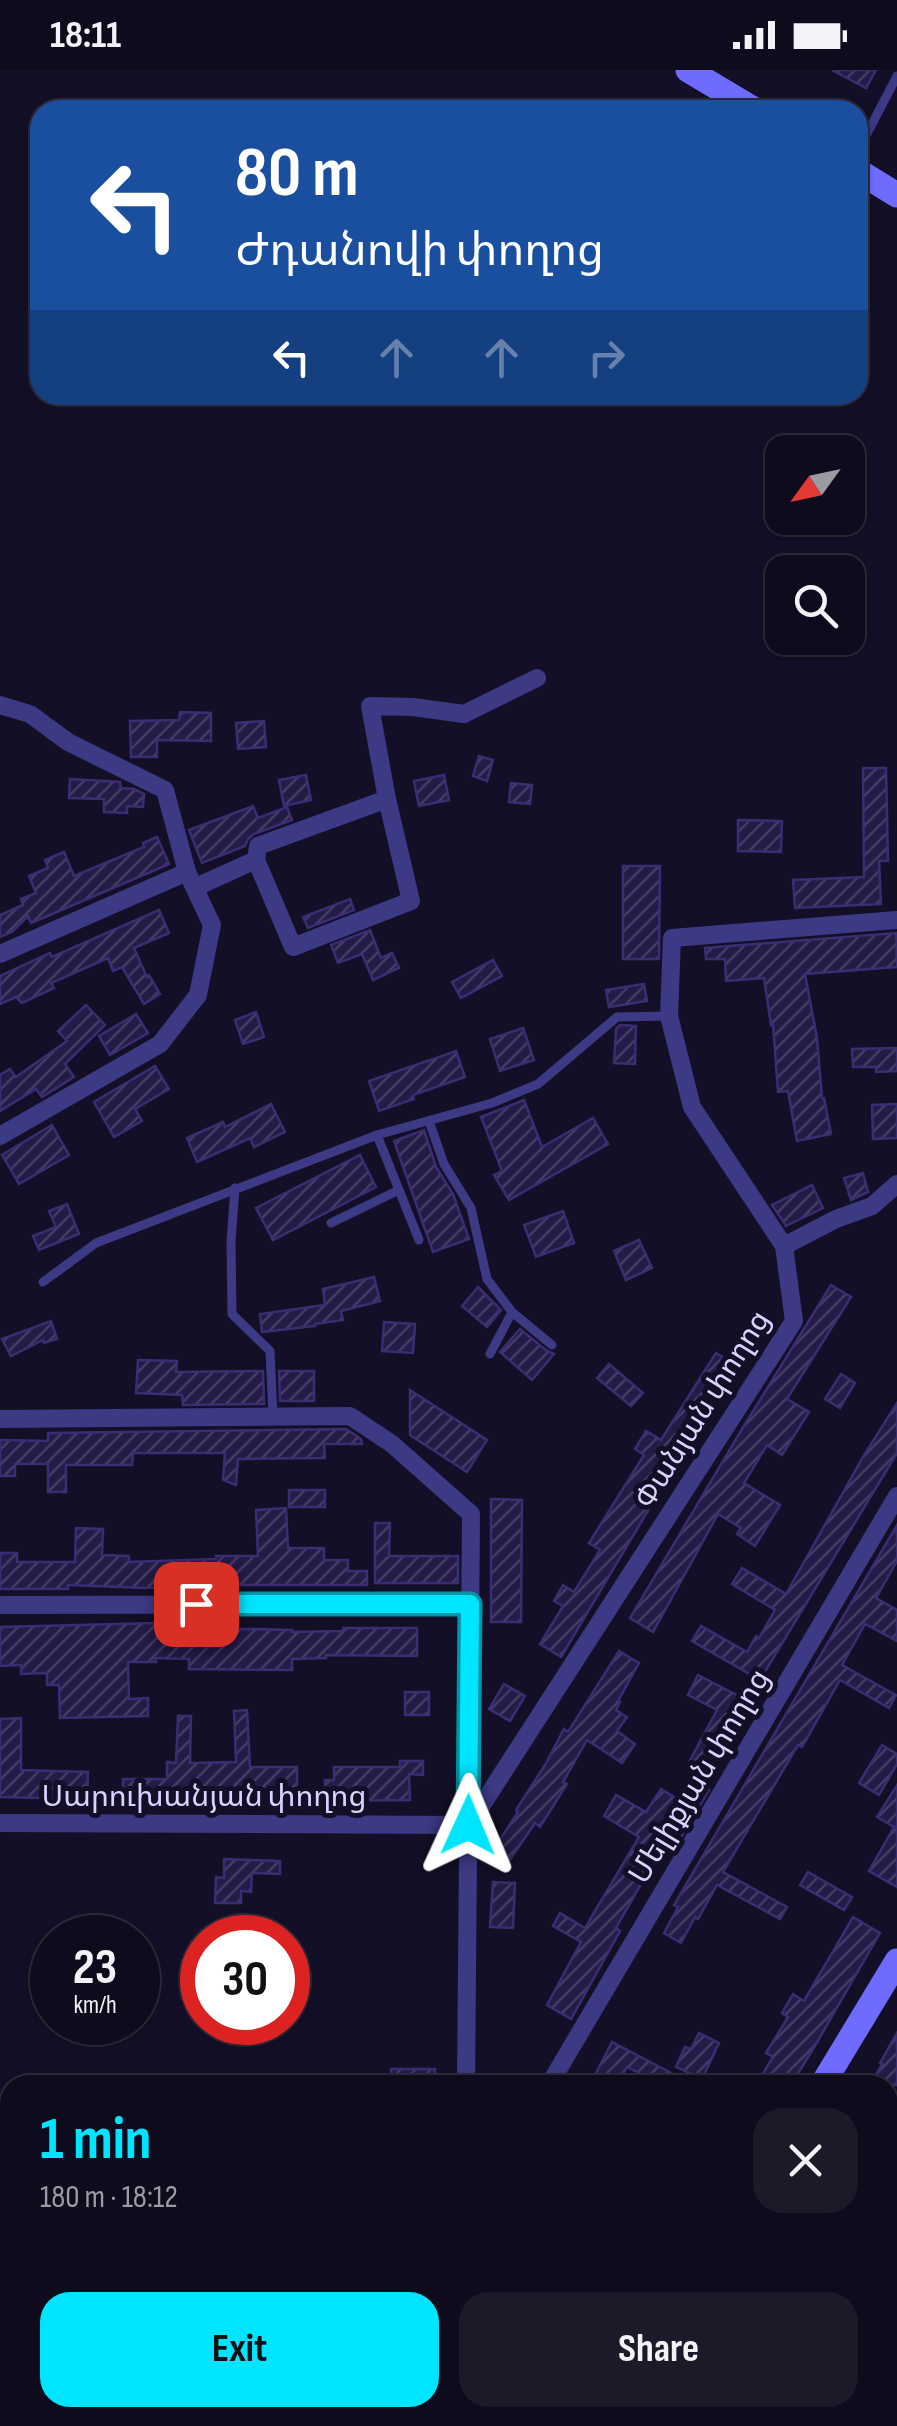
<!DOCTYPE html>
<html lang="en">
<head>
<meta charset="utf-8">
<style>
  body { margin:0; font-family:"Sofia Sans Condensed","Noto Sans Armenian",sans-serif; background:#1c1929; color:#f1f3f6; height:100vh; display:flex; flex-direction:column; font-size:38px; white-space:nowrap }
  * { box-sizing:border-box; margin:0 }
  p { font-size:32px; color:#9b9ba3 }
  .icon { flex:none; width:55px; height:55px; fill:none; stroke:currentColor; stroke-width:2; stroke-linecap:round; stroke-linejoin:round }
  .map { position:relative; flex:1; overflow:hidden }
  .details { position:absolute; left:0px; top:2005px; width:898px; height:352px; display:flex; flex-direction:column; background:#0e0b1c; border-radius:30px 30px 0 0; box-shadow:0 2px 8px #0004,0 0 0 2px #2e2b3b }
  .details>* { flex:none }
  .banner { position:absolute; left:30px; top:30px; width:838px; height:305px; border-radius:30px; box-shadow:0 2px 8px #0004,0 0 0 2px #2e2b3b; background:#1a4fa0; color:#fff; overflow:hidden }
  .needle { width:65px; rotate:237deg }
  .fabs { position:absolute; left:765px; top:365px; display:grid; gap:20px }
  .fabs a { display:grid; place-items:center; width:100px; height:100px; border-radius:20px; background:#0e0b1c; box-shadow:0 2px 8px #0004,0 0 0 2px #2e2b3b; font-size:50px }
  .speed { position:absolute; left:30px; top:1845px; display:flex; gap:20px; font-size:50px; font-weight:700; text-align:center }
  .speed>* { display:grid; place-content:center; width:130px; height:130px; border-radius:50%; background:#0e0b1c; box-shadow:0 2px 8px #0004,0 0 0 2px #2e2b3b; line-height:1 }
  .speed small { font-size:25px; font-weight:400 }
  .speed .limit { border:15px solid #d22; background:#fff; color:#111 }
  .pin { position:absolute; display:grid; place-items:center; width:85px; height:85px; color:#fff; margin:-42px; border-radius:20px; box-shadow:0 5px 15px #0006 }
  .me { position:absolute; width:110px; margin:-55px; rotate:1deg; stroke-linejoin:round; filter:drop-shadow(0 0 8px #0008) }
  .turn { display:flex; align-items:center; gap:35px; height:210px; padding:0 40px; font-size:45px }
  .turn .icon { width:130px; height:130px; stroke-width:2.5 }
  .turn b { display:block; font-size:70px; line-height:85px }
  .lanes { display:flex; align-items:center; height:95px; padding:0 40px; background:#0003; justify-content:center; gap:50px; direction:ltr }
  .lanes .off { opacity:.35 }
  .round { display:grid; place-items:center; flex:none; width:105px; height:105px; border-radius:30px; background:#1c1929 }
  .summary { display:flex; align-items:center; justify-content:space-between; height:170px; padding:0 40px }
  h1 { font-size:60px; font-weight:700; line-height:75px; color:#00e5ff }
  .cta { display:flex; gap:20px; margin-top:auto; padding:20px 40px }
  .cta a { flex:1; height:115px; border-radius:30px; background:#00e5ff; color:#111; font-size:40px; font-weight:700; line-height:115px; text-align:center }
  .cta a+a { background:#1c1929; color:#f1f3f6 }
  .status { display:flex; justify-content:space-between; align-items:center; height:70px; padding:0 50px; background:#0e0b1c; direction:ltr }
  .status svg { height:28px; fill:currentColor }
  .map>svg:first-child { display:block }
</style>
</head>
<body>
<div class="status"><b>18:11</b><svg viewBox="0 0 49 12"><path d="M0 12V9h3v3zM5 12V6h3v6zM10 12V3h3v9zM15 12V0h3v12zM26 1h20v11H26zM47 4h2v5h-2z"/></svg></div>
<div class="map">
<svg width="897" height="2356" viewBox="0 0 897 2356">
  <defs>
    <pattern id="building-hatch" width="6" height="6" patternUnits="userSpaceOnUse" patternTransform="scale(2.5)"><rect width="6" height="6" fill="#241b47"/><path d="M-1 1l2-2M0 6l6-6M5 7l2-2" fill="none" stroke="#433b63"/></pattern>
  </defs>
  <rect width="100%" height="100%" fill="#130f26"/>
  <g fill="url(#building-hatch)" stroke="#3b2d73" stroke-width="2.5">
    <polygon points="832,0 876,0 866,18"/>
    <polygon points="180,642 211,643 211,671 157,670 157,687 131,687 130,651 179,650"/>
    <polygon points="264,651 266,677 238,679 236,653"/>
    <polygon points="479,686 493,690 487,711 473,706"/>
    <polygon points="863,698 886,698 888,791 879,791 881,834 795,838 793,810 864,807"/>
    <polygon points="306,705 311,730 284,736 279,710"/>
    <polygon points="444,705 449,730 419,736 414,711"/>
    <polygon points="70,709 120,712 121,718 134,719 144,724 143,737 127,736 127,743 104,742 104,729 69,728"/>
    <polygon points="511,713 532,715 530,734 509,732"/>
    <polygon points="253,736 258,748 287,737 292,750 254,764 248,769 245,776 202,793 189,760"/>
    <polygon points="738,750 782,751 781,782 738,781"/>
    <polygon points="157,767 169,794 31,853 28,846 12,862 0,867 0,845 23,835 21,829 36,823 29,806 48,798 45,790 64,782 74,806 144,777 143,773"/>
    <polygon points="623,796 660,796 659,889 623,889"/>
    <polygon points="350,829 354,840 308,858 303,847"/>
    <polygon points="159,840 169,863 134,878 147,907 149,905 160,924 144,934 122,897 113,901 108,888 51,913 54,918 22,933 16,927 0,934 0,906 50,883 52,887"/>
    <polygon points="370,860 381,888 392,883 399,898 373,910 362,884 338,893 331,875"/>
    <polygon points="896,863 897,897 805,904 817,968 822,1028 824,1028 831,1064 797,1071 788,1021 778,1022 773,954 771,955 764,908 726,911 725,889 706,889 705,878"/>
    <polygon points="493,890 502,906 461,928 452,912"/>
    <polygon points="644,914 647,931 609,937 606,920"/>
    <polygon points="86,935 105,955 65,994 74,1007 42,1027 36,1019 0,1041 0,1005 10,999 16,1007 67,971 58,961"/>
    <polygon points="256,942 264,967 243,974 235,950"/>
    <polygon points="136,944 148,963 110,985 99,966"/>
    <polygon points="620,955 636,956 635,994 614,993 616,959"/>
    <polygon points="523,958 534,990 500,1001 490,969"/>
    <polygon points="897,978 897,1001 876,1002 876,997 853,997 852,979"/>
    <polygon points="456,981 465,1007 413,1025 414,1029 379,1041 369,1011"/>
    <polygon points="155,996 169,1019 135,1039 142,1051 114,1067 94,1032"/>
    <polygon points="524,1030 542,1077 593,1048 608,1074 509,1130 494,1105 502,1101 481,1047"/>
    <polygon points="271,1034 285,1062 254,1077 250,1068 197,1092 187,1068 223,1052 225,1057"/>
    <polygon points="897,1034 897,1068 873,1069 872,1035"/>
    <polygon points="52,1055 69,1085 19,1114 2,1085"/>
    <polygon points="424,1060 436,1097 453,1124 469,1169 433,1182 394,1071"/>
    <polygon points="360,1085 376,1117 273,1170 256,1138"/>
    <polygon points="863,1103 868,1122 851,1130 844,1108"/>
    <polygon points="812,1115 823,1138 786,1156 772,1135"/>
    <polygon points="67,1134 79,1164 39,1180 33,1166 56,1157 49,1141"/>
    <polygon points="563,1141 574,1173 536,1187 524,1155"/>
    <polygon points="639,1170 652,1198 626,1210 614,1181"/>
    <polygon points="374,1207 380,1231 341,1241 343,1250 315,1254 315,1256 262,1262 260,1244 325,1235 323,1219"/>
    <polygon points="831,1215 851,1227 787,1329 809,1342 782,1385 767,1375 744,1413 780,1435 755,1476 737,1464 741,1458 718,1444 653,1562 630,1548 742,1359"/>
    <polygon points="478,1217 501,1240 487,1257 462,1236"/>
    <polygon points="51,1251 57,1269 44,1273 43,1270 11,1286 2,1269"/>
    <polygon points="384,1252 415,1254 413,1283 382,1281"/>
    <polygon points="520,1259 547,1281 554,1284 532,1310 500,1282"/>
    <polygon points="716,1283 735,1294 561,1587 540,1574 563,1536 554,1531 563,1515 574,1522 600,1480 589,1473 644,1385 635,1379 646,1361 661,1370"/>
    <polygon points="138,1290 177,1291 176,1302 263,1301 264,1334 183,1335 182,1325 136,1323"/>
    <polygon points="609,1294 643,1323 631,1336 597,1308"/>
    <polygon points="279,1301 314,1301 314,1331 280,1331"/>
    <polygon points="841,1304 855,1313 840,1338 825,1329"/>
    <polygon points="410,1320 487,1370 467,1402 410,1365"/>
    <polygon points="897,1333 897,1383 760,1610 692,1571 701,1556 747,1582 756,1566 759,1568 775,1540 732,1514 742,1498 786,1524 863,1387"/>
    <polygon points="346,1359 361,1369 362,1374 324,1374 325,1388 238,1389 236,1415 223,1410 225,1383 133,1383 132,1395 66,1395 66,1422 48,1422 48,1394 15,1394 15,1406 0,1406 0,1370 48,1371 48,1363"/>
    <rect x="289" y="1420" width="36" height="17"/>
    <polygon points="491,1429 522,1430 521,1552 491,1552"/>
    <polygon points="286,1438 288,1478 324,1478 324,1490 348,1490 348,1501 367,1501 367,1515 216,1515 144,1518 68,1515 68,1519 0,1519 0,1483 17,1483 17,1492 75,1492 76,1458 103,1459 102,1485 129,1486 129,1492 216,1489 216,1486 258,1486 256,1440"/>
    <polygon points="375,1453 390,1453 389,1486 458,1486 458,1513 375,1513"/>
    <polygon points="897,1455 897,1491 876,1528 897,1540 897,1571 865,1554 842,1595 896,1625 889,1638 840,1610 802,1677 798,1675 723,1802 787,1837 780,1849 717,1815 698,1849 695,1847 681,1873 664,1863 678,1837 674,1835"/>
    <polygon points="155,1553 155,1559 251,1559 292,1560 292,1562 343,1561 343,1558 417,1558 417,1586 326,1585 326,1588 292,1589 292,1600 189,1599 189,1589 155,1588 156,1592 128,1592 129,1629 148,1628 148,1646 60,1648 59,1615 47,1615 47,1603 21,1604 21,1595 0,1596 0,1557"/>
    <polygon points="619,1581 639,1593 618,1631 620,1632 616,1640 627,1647 617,1661 635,1674 622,1693 587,1670 563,1712 567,1714 540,1757 535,1753 509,1791 493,1780 518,1742 516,1740 545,1695 564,1659 568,1662"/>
    <polygon points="698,1605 748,1631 706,1705 688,1694 717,1640 688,1625"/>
    <polygon points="504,1614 525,1626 510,1651 489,1639"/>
    <rect x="405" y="1622" width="24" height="23"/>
    <polygon points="247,1640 250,1697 297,1697 297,1729 231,1728 231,1734 166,1734 167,1725 123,1725 123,1709 167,1709 167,1692 176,1693 178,1646 191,1646 190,1693 236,1692 234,1641"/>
    <polygon points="21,1648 21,1700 88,1702 87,1729 0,1727 0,1649"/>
    <polygon points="882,1675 897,1684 897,1694 879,1725 859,1713"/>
    <polygon points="400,1691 423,1691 423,1705 409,1704 410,1730 324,1731 325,1710 334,1710 334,1697 400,1697"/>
    <polygon points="691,1709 709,1720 676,1776 666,1770 616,1858 620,1861 571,1949 547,1935 581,1872 553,1856 560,1843 585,1858 639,1767 604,1746 616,1725 646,1742 661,1719 679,1730"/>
    <polygon points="897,1715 897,1817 869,1801 894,1757 877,1747"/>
    <polygon points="224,1789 280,1791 280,1804 252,1803 251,1822 241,1821 241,1833 215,1833 216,1807 224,1808"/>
    <polygon points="808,1802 852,1827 844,1840 800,1815"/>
    <polygon points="493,1812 515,1813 513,1858 490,1857"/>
    <polygon points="853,1847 880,1863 816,1974 791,2015 756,2015 773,1987 766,1983 788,1947 782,1943 793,1924 804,1931"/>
    <polygon points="699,1963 719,1973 702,2009 676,1997 685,1977 691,1979"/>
    <polygon points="897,1963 897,2015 870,2015 882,1994 880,1993"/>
    <polygon points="612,1972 675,2005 670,2015 662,2015 627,1997 617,2015 590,2015"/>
    <rect x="391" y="1999" width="44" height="16"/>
  </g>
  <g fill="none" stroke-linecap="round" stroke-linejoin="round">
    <g stroke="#3d3a85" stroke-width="9">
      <polyline points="858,81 897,6"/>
      <polyline points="429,1051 444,1094 471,1138 487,1209 512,1242 552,1275"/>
      <polyline points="377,1065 419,1170"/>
      <polyline points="235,1118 231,1171 232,1244 270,1281 273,1346"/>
      <polyline points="331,1153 399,1120"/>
      <polyline points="43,1212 96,1173 377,1065 492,1033 538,1014 617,947 669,946"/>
      <polyline points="490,1284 512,1242"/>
    </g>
    <g stroke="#3d3a85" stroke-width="18">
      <polyline points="0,635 30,644 68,672 165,720 187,802 212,855 198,925 160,974 0,1066"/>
      <polyline points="387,729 370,636 413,637 464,644 537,608"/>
      <polyline points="196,817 256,790 258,776 387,729 411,831 293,877 256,790"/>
      <polyline points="0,884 187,802"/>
      <polyline points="784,1176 836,1149 872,1136 897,1114"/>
      <polyline points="0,1349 350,1346 392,1374 471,1444 466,2015"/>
      <polyline points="0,1535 470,1534"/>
      <polyline points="0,1753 469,1755 794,1251 784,1176 692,1037 669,946 672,868 897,850"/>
      <polyline points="549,2015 897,1426"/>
      <polyline points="0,2192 10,2192"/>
      <polyline points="888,2297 897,2281"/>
      <polyline points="853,2356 858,2348"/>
    </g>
    <g stroke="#6f6bff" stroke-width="25">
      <polyline points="688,0 755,40"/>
      <polyline points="858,101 897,125"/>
      <polyline points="822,2015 897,1891"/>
      <polyline points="637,2356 639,2348"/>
    </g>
  </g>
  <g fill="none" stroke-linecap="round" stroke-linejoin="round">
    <defs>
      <polyline id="route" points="196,1534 470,1534 468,1755"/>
    </defs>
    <use href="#route" stroke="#0095a6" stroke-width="25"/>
    <use href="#route" stroke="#00e5ff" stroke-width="18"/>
  </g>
  <g text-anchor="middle" stroke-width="10" stroke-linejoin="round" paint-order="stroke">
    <g font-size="30" fill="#d9d4ff" stroke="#130f26">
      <text transform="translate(702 1339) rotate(-58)" y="10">Փանյան փողոց</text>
      <text transform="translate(699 1706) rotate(-59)" y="10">Մելիքյան փողոց</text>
      <text x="204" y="1736">Սարուխանյան փողոց</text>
    </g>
  </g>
</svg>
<div class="fabs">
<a><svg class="needle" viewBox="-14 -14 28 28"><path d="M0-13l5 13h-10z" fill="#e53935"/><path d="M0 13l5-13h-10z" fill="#9b9ba3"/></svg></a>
<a><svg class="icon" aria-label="search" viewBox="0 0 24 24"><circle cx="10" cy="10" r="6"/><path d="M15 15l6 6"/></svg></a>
</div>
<div class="speed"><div>23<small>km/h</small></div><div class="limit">30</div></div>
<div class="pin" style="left:196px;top:1534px;background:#d93025"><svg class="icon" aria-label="arrive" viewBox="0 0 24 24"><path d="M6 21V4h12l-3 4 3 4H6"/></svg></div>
<svg class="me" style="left:468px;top:1755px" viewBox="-20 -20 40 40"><path d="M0-17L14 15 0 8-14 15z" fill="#00e5ff" stroke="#fff" stroke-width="4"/></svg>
<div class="banner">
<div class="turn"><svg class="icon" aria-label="left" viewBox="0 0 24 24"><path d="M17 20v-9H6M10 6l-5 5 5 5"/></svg><div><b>80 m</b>Ժդանովի փողոց</div></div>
<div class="lanes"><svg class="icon" aria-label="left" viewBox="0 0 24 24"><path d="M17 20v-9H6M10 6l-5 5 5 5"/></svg><svg class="icon off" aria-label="ahead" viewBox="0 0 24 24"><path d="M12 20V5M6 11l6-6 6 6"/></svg><svg class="icon off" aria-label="ahead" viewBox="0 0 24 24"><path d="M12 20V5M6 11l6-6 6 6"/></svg><svg class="icon off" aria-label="right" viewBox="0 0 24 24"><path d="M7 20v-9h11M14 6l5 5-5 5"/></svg></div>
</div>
<section class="details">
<div class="summary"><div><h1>1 min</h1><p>180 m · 18:12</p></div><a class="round"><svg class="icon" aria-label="close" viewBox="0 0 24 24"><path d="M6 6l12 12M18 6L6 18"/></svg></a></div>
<div class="cta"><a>Exit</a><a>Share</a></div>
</section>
</div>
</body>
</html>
